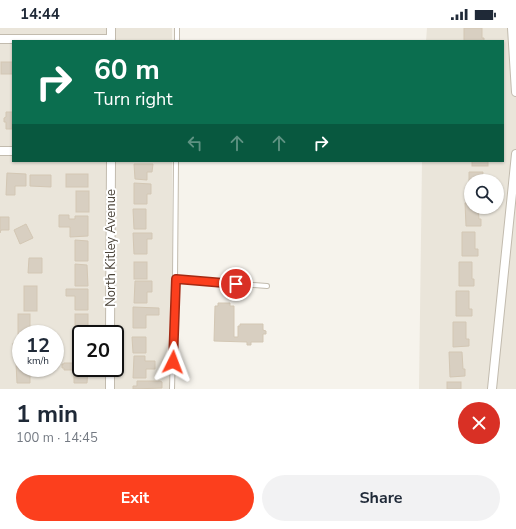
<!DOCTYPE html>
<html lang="en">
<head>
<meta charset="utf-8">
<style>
  body { margin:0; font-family:"Nunito Sans",sans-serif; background:#f2f2f3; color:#1f2937; height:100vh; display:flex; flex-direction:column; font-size:15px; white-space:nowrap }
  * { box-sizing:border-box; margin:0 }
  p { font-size:13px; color:#747a83 }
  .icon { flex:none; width:22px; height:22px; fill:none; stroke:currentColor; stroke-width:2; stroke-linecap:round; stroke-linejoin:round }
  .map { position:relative; height:361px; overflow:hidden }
  .drawer { display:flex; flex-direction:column; background:#fff; flex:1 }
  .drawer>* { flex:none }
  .hud { position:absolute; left:12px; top:12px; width:492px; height:122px; border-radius:0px; box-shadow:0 1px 3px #0004; background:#0b6e4f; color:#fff; overflow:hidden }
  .buttons { position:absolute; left:464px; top:146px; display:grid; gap:8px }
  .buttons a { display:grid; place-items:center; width:40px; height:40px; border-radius:50%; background:#fff; box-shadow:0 1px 3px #0004; font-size:20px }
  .speed { position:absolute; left:12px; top:297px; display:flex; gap:8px; font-size:20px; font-weight:700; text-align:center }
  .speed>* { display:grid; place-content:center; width:52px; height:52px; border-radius:50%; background:#fff; box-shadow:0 1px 3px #0004; line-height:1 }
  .speed small { font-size:10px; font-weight:400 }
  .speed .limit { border:2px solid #111; border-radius:6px; background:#fff; color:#111 }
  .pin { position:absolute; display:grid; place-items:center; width:34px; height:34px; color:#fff; margin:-17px; border:2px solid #fff; border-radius:50%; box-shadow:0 1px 4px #0007 }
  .me { position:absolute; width:44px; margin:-22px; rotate:3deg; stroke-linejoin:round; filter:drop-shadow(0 0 3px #0008) }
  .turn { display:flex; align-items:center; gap:14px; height:84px; padding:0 16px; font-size:18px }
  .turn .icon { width:52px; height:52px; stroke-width:2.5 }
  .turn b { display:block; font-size:28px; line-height:34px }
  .lanes { display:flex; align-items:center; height:38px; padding:0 16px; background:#0003; justify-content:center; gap:20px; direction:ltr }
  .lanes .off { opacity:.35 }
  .round { display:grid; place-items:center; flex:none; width:42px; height:42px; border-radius:21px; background:#f2f2f3 }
  .summary { display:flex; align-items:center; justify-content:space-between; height:68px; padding:0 16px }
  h1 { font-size:24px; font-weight:700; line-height:30px }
  .button { display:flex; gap:8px; margin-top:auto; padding:8px 16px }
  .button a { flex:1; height:46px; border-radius:24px; background:#fc3f1d; color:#fff; font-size:16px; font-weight:700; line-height:46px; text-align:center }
  .button a+a { background:#f2f2f3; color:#1f2937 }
  .status { display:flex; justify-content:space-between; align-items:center; height:28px; padding:0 20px; background:#fff; direction:ltr }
  .status svg { height:11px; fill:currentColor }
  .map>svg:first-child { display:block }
</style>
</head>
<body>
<div class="status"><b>14:44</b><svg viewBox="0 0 49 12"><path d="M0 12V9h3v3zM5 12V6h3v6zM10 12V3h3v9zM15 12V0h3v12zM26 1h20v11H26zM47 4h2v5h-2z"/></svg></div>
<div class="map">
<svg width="516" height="361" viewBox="0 0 516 361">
  <rect width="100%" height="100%" fill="#f6f3ec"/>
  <g fill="#eae5da" fill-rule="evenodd">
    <path d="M0,0H172V13H13V133H172V361H0ZM21,306H55V340H21ZM81,306H115V340H81Z"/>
    <path d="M427,0H516V361H419L422,133H503V13H426ZM471,153H497V179H471Z"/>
  </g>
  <g fill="#d8cfc1" stroke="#d3c7b4">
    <polygon points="464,0 482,0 482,10 484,10 484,13 464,13"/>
    <rect x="1" y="34" width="12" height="12"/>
    <polygon points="6,84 13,84 12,101 6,101 6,94 4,94 4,90 6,89"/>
    <rect x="472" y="133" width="16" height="5"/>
    <polygon points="134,136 153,136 152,144 147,144 147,152 135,151"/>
    <polygon points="469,144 483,144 482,153 471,153 471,168 469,168"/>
    <polygon points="7,145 26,146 26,158 15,158 15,167 6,167"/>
    <rect x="66" y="146" width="22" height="13"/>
    <polygon points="30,147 51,147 51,159 30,158"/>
    <polygon points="134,155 151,156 151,166 147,166 147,176 134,176"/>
    <rect x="76" y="163" width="13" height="21"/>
    <polygon points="471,174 471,179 478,179 479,191 481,191 481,198 466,198 465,175"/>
    <polygon points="133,181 146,181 146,201 134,201"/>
    <polygon points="59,187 69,187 69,191 75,191 75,188 88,188 88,208 70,209 70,199 59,199"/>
    <polygon points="0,189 9,189 9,202 1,202 0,205"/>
    <polygon points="26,196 33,210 20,216 14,202"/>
    <polygon points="462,204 475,204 475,221 478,221 478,228 462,228"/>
    <polygon points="133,205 152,205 152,211 147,211 147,226 134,226"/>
    <polygon points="75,212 88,213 88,233 75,233"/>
    <polygon points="29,230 42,230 42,245 28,245"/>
    <rect x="134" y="234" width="13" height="17"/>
    <polygon points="459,234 472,234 472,251 474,251 474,258 459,258"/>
    <polygon points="75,236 87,237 88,258 75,258"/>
    <polygon points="135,253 152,253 152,264 147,264 147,275 134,275"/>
    <rect x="24" y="258" width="13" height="25"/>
    <polygon points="66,261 88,261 88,282 75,282 75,268 66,268"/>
    <polygon points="456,263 469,263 469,281 472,281 472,288 456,288"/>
    <polygon points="218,275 230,275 230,278 234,278 234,309 238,309 238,298 240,298 240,296 263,296 263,302 266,303 266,306 263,306 263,314 251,314 251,317 247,317 247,314 214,313 215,278 218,278"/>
    <polygon points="133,279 159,280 159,287 146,287 146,300 133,300"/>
    <rect x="18" y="286" width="12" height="20"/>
    <rect x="75" y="286" width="13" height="20"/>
    <polygon points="453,294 466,294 466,311 469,311 469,318 453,319"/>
    <polygon points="132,309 146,309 146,325 133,325"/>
    <polygon points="18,310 21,310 21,331 17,331 17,321 13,322 13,315 18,315"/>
    <rect x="75" y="315" width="6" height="17"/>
    <polygon points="449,324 462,324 463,341 465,341 465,348 450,349"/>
    <polygon points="134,328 145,328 145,333 155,333 155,341 146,341 146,350 133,350"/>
    <polygon points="16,335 21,335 21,340 40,341 30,342 30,355 17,355"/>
    <polygon points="64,335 81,335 81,340 88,340 87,355 74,355 74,342 64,342 64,340 62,340 62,336 64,336"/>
    <polygon points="137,353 160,353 162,354 162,360 133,361 133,358 137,358"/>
    <rect x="447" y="354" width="14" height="7"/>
  </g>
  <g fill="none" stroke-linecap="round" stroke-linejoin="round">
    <defs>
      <g id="service">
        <polyline points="177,13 177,0"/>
        <polyline points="176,133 175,251 267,258"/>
        <polyline points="172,361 175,251"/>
      </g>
      <g id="minor">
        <polyline points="111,0 111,13"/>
        <polyline points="512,0 516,64"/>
        <polyline points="0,11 111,11"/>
        <polyline points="0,123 13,123"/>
        <polyline points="110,306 111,133"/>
        <polyline points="110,361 110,340"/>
        <polyline points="492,361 516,126"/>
      </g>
    </defs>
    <use href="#service" stroke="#c2bbae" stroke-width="6"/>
    <use href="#minor" stroke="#c2bbae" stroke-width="10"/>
    <use href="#service" stroke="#fff" stroke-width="4"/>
    <use href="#minor" stroke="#fff" stroke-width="8"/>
  </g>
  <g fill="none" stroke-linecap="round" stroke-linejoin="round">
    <defs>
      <polyline id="route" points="173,334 176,251 236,256"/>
    </defs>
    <use href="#route" stroke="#a42913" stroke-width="10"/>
    <use href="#route" stroke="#fc3f1d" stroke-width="7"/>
  </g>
  <g text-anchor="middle" stroke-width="4" stroke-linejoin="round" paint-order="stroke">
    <g font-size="13" fill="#4b4439" stroke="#fff">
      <text transform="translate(110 220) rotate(-90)" y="5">North Kitley Avenue</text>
    </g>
  </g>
</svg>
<div class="buttons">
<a><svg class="icon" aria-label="search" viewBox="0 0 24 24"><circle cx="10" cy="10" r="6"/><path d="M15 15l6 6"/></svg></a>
</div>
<div class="speed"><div>12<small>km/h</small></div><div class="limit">20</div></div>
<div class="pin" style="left:236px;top:256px;background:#d93025"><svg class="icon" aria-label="arrive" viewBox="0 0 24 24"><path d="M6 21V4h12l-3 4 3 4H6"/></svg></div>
<svg class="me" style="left:173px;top:334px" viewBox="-20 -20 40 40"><path d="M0-17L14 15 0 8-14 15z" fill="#fc3f1d" stroke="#fff" stroke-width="4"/></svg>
<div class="hud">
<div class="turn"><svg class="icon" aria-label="right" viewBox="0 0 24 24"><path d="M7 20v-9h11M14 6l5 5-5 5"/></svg><div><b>60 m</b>Turn right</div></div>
<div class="lanes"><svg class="icon off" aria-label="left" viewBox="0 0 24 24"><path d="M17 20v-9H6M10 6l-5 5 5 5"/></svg><svg class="icon off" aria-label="ahead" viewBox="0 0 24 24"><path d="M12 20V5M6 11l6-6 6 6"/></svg><svg class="icon off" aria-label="ahead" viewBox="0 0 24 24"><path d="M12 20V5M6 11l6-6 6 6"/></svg><svg class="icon" aria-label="right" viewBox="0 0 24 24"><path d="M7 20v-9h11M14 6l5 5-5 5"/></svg></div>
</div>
</div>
<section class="drawer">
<div class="summary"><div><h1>1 min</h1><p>100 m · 14:45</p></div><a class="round" style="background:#d93025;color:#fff"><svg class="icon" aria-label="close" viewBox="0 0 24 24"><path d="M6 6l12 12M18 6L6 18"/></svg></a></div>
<div class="button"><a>Exit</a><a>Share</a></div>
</section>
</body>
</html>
